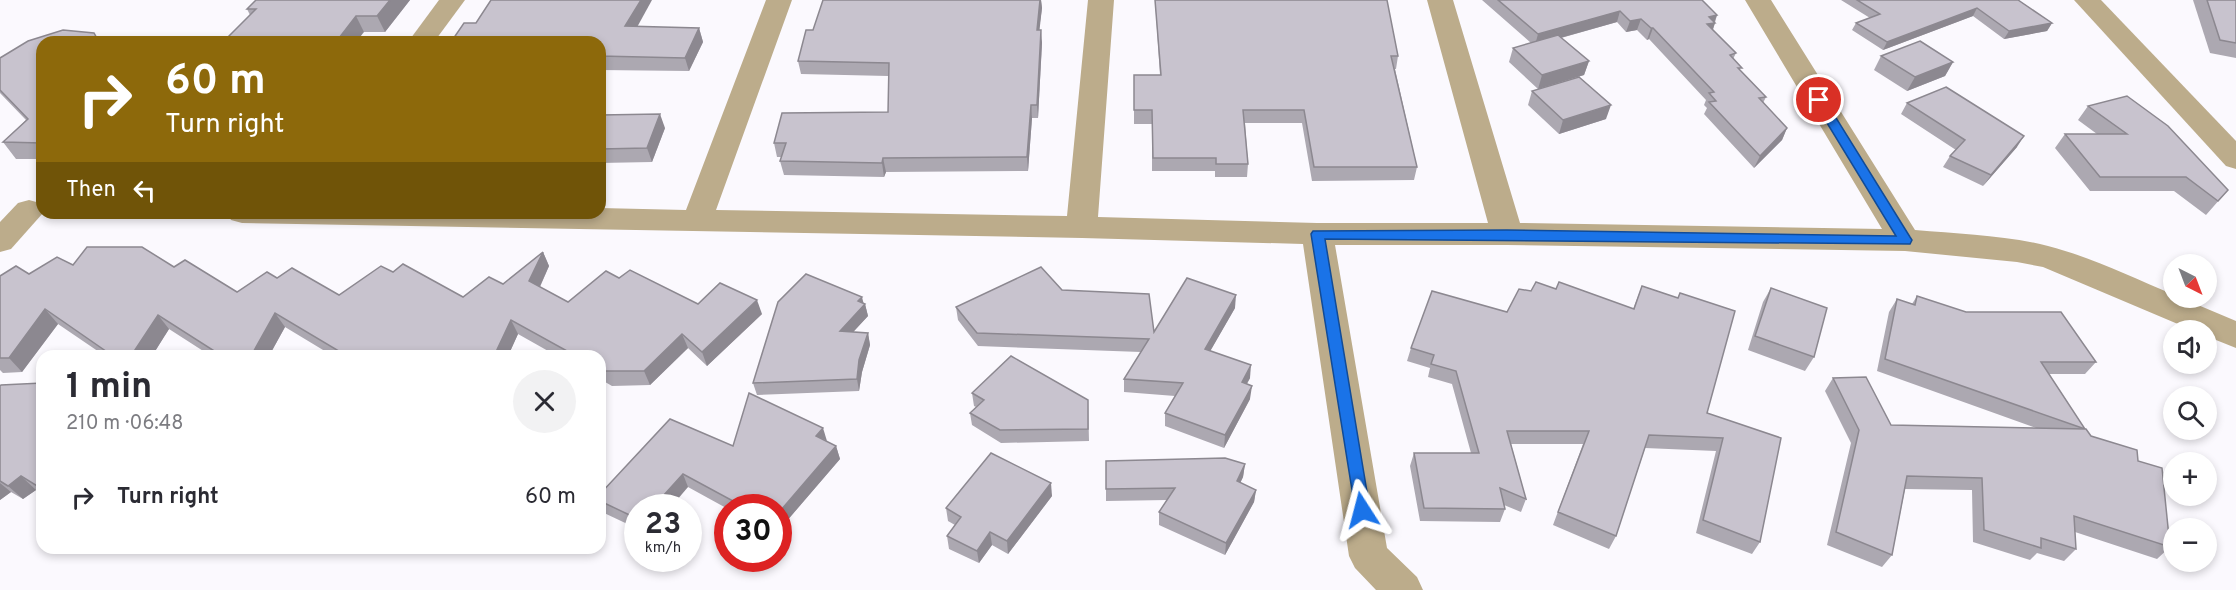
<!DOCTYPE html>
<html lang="en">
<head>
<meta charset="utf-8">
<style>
  body { margin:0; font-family:Overpass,sans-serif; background:#f2f2f3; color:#2b2b33; height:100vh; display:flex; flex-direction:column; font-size:22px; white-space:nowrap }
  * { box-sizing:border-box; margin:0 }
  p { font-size:20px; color:#7c7c81 }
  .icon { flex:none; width:33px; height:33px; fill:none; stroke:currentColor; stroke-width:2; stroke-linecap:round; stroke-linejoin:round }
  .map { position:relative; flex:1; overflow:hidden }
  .panel { position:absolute; left:36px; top:350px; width:570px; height:204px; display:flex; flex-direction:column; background:#fff; border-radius:18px; box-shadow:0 3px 9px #0003 }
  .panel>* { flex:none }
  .guide { position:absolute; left:36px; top:36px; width:570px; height:183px; border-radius:18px; box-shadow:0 3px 9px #0003; background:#8d690b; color:#fff; overflow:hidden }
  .needle { width:39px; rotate:138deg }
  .buttons { position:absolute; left:2163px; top:254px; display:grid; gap:12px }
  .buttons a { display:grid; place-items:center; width:54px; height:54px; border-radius:50%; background:#fff; box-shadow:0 3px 9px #0003; font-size:30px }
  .speed { position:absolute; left:624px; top:494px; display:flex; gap:12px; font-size:30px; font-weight:700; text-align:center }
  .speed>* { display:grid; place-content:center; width:78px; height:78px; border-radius:50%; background:#fff; box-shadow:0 3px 9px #0003; line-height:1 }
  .speed small { font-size:15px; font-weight:400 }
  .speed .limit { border:9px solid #d22; background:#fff; color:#111 }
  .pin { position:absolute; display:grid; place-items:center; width:51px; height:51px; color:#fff; margin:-26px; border:3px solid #fff; border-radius:50%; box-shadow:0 2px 6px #0007 }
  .me { position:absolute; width:66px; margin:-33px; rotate:351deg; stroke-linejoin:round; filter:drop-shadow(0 0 4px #0008) }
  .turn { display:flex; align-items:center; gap:21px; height:126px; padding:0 30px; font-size:27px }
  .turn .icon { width:78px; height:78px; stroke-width:2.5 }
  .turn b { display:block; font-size:42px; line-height:51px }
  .then { display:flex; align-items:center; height:57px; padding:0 30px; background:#0003; gap:12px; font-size:22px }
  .round { display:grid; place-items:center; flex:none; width:63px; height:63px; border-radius:32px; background:#f2f2f3 }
  .head { display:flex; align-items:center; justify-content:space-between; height:102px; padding:0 30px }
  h1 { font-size:36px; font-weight:700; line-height:45px }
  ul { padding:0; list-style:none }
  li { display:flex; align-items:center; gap:18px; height:90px; padding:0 30px }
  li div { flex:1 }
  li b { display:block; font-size:22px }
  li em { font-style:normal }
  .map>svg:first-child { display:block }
</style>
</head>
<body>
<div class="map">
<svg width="2236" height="590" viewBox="0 0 2236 590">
  <rect width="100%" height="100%" fill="#fbf9fe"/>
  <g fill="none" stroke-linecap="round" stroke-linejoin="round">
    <g fill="#bcac8b" fill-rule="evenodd">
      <polygon points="439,0 465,0 434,42 408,42"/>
      <path d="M766,0H792L716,210L1067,216L1088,0H1114L1098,217L1317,223H1488L1427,0H1453L1520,223L1882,229L1745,0H1771L1915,230C1959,234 2005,235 2048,246C2091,257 2132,277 2174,295V297H2179L2236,321V348L2206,336V330H2192L2043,267L2017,262L1905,251L1507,245H1335L1387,548L1417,577L1423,590H1376L1355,568L1349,556L1303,244L1082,238L242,223L231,220L227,213H600V208L686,210Z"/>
      <polygon points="2074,0 2101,0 2236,141 2236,169 2226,166"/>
      <polygon points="29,200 40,203 43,213 11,249 0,252 0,222 18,203"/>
    </g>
  </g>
  <g fill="#aca8b1">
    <polygon points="256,0 410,0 385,32 364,32 250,15 247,9"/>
    <polygon points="830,0 1041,0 1042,8 1039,30 1042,43 1038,118 1032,118 1028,171 886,172 884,177 784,175 780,161 782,157 777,157 774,143 888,112 888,76 801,74 798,61"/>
    <polygon points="1155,0 1387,0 1398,56 1396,69 1395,69 1417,167 1414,180 1312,181 1302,123 1245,123 1248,164 1247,177 1215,177 1215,171 1152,171 1152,124 1134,124 1134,75 1160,75"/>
    <polygon points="1482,0 1702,0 1717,15 1713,30 1736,53 1733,59 1741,71 1766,97 1763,103 1787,128 1782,140 1754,168 1704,114 1707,108 1704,105 1706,100 1649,39 1647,40 1637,30 1626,32 1617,22 1561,38 1589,61 1584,75 1538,89 1509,62 1513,48 1531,43"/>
    <polygon points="1841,0 2018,0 2052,23 2047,31 2004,39 1973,16 1883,50 1852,30 1856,23 1870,18"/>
    <polygon points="2193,0 2236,0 2236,58 2210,53"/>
    <polygon points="637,27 699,28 703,42 689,71 600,70 600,42"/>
    <polygon points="42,42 42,159 16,159 3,142 26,120 0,93 0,58"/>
    <polygon points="1881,56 1953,62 1945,76 1907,91 1874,70"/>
    <polygon points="1532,91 1606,119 1559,134 1528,105"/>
    <polygon points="1907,103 2017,147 1983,186 1943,167 1950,156 1956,150 1901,114"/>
    <polygon points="2088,106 2228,190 2206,215 2174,191 2090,191 2055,148 2065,134 2097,134 2078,120"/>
    <polygon points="600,115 665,128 652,162 600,163"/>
    <polygon points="543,252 549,266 540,287 568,302 619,278 698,304 762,314 707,366 688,348 650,385 612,386 600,379 600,356 557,356 518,334 508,356 333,356 285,327 269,356 211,356 169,329 152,356 105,356 58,324 22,372 3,373 0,370 0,276 29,274 73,265 174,267 237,292 277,278 339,295 393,272 463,297 503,284"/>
    <polygon points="1642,286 1707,413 1781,438 1760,542 1752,554 1696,533 1716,451 1645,448 1616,536 1609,549 1553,525 1583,444 1511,444 1526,499 1521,512 1504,505 1505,509 1500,522 1420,521 1410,466 1414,453 1471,453 1452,384 1428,377 1430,368 1407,361 1411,348 1507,312 1531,291 1556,289 1633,309"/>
    <polygon points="1771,288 1814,357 1805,371 1748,350 1763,302"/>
    <polygon points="1062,290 1154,332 1235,308 1210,351 1250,378 1247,384 1250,399 1224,448 1165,426 1165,413 1175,396 1124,392 1124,379 1141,352 978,346 958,320 956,307"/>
    <polygon points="1917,296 2096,362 2085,374 2049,374 2085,429 2091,436 2138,461 2170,547 2157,559 2075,532 2076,549 2064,561 2037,553 2030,560 1973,542 1972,490 1905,489 1892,555 1882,567 1827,545 1851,443 1825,391 1833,378 1891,425 2036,428 1877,371 1889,312 1897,299 1912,304"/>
    <polygon points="864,303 865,304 868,316 853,332 868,333 870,345 862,372 859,391 757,395 753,383"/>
    <polygon points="42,383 42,494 36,490 23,499 11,492 0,500 0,386"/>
    <polygon points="972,393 1088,400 1089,441 1001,443 972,425 970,413 976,407 974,406"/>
    <polygon points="826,441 836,446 840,459 785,523 778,519 778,507 728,507 728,509 688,487 638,507 638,529 602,512 600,508 600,501 733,446"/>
    <polygon points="1106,461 1245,464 1243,477 1240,483 1256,490 1254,502 1225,555 1159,525 1159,512 1167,500 1106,501"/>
    <polygon points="1052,496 1008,554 992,545 979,563 949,549 947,536 955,525 948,521 946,508"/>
  </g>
  <g fill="#8c8890">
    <polygon points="390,0 410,0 385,32 377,16"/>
    <polygon points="641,0 652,0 630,40 625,26"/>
    <polygon points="1040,0 1041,0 1042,8 1038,43 1037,30"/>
    <polygon points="1977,8 1973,16 1883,50 1887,42"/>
    <polygon points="1620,11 1617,22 1535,45 1538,34"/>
    <polygon points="1717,15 1714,23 1715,23 1711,34 1705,28 1709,17"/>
    <polygon points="356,16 364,32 356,42 336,42"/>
    <polygon points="1641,19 1637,30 1626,32 1630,21"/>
    <polygon points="2052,23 2047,31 2004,39 2009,31"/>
    <polygon points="699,28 703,42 689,71 685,58"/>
    <polygon points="1651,28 1653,28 1649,39 1647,40"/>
    <polygon points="1041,30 1042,43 1038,118 1037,105"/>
    <polygon points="1589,61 1584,75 1538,89 1542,75"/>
    <polygon points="1953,62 1945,76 1907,91 1915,77"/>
    <polygon points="1031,105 1032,118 1028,171 1027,157"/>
    <polygon points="1611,105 1606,119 1559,134 1563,120"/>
    <polygon points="660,114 665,128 652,162 647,148"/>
    <polygon points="1787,128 1782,140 1754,168 1760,156"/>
    <polygon points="2024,136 2017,147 1983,186 1991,175"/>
    <polygon points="883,158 886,172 884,177 882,163"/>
    <polygon points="543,252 549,266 536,295 529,281"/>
    <polygon points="1236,295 1235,308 1204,362 1205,349"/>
    <polygon points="862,297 864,305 865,304 868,316 843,343 840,331 858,301"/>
    <polygon points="757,300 762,314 707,366 702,352"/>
    <polygon points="45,309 58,324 22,372 9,358"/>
    <polygon points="275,313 285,327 269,356 251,356"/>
    <polygon points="158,315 169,329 152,356 131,356"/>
    <polygon points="511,320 518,334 508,356 494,356"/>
    <polygon points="868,333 870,345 862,372 859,391 857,379 859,360"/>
    <polygon points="682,334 688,348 650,385 644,371"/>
    <polygon points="1251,365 1250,378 1240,395 1242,382"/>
    <polygon points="1252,386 1250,399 1224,448 1225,435"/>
    <polygon points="823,428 827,441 816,436"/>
    <polygon points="836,446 840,459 785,523 781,510"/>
    <polygon points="1245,464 1243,477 1235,494 1237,481"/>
    <polygon points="683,474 688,487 671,507 653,507"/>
    <polygon points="21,476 36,490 23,499 8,486"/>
    <polygon points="0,483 11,492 0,500"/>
    <polygon points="1051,483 1052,496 1008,554 1007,541"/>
    <polygon points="1256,490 1254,502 1225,555 1226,543"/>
    <polygon points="755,497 759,507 746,507"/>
    <polygon points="990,532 992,545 979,563 977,551"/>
  </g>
  <g fill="#c8c3ce" stroke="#8c8890" stroke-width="1.5">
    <polygon points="256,0 390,0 377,16 356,16 336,42 223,42 256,9 247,9"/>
    <polygon points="491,0 641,0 625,26 699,28 685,58 600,56 600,42 451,42 464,23 476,23"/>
    <polygon points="823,0 1040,0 1037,30 1041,30 1037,105 1031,105 1027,157 883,158 882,163 780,161 786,143 774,143 782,113 888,112 889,63 798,61 806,30 813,30"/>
    <polygon points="1155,0 1387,0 1398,56 1391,56 1417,167 1314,167 1304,110 1243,110 1248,164 1216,164 1216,158 1153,158 1152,110 1134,110 1134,75 1161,75"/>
    <polygon points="1498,0 1702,0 1717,15 1709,17 1715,23 1707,24 1736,53 1730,55 1742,68 1738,68 1766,97 1759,98 1787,128 1760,156 1709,102 1716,101 1709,93 1714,92 1653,28 1651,28 1641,19 1630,21 1620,11 1538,34"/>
    <polygon points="1857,0 2018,0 2052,23 2009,31 1977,8 1887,42 1856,23 1880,14"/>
    <polygon points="2207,0 2236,0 2236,43 2220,40"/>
    <polygon points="63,30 94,33 99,42 42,42 42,143 3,142 28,119 0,90 0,58 28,41"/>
    <polygon points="1558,35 1589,61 1542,75 1513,48"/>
    <polygon points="1920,41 1953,62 1915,77 1881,56"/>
    <polygon points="1579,77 1611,105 1563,120 1532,91"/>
    <polygon points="1946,87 2024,136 1991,175 1950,156 1965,140 1907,103"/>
    <polygon points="2127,96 2168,126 2228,190 2218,201 2186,177 2100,177 2065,134 2127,134 2088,106"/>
    <polygon points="660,114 647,148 600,149 600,115"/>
    <polygon points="87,247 142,247 174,267 185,260 237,292 267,272 277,278 292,268 339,295 381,266 393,272 403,264 463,297 489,277 503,284 543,252 529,281 568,302 606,271 619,278 630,270 698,304 720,283 757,300 702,352 682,334 644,371 605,371 600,369 600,356 576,356 511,320 494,356 347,356 275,313 251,356 222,356 158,315 131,356 113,356 45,309 9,358 0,358 0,276 16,266 29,274 57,257 73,265"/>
    <polygon points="1041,267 1062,290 1149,294 1154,332 1187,278 1236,295 1205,349 1251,365 1242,382 1252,386 1225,435 1165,413 1183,383 1124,379 1149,339 977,333 956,307"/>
    <polygon points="806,274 862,297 858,301 865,304 840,331 868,333 859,360 857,379 753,383 778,302"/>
    <polygon points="1536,282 1556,289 1559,282 1634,309 1642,286 1678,298 1680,293 1735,311 1707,413 1781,438 1760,542 1703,520 1723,438 1649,435 1616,536 1558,512 1589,431 1507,431 1526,499 1500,488 1505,509 1424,508 1414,453 1479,453 1456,371 1431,364 1434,355 1411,348 1432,291 1507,312 1519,289 1531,291"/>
    <polygon points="1771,288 1827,308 1814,357 1755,336"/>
    <polygon points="1917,296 1966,312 2061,312 2096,362 2041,362 2085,429 1885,359 1897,299 1915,305"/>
    <polygon points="1011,356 1088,400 1088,429 1000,430 970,413 984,400 972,393"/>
    <polygon points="1866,377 1891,425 2086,429 2091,436 2137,450 2138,461 2162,468 2170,547 2074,516 2076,549 2041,538 2041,548 1984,530 1982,478 1907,476 1892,555 1836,532 1859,430 1833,378"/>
    <polygon points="42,383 42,489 21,476 8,486 0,481 0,386 1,385"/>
    <polygon points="749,393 823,428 816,436 836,446 781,510 778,508 778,507 776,507 755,497 746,507 744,507 683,474 653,507 638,507 638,519 600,501 600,494 670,419 733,446"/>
    <polygon points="991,453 1051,483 1007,541 990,532 977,551 947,536 961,517 946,508"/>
    <polygon points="1225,458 1245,464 1237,481 1256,490 1226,543 1159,512 1175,488 1106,489 1106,461"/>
  </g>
  <polygon fill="#1a73e8" stroke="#114b97" stroke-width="1.5" points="1819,97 1825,100 1910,237 1912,240 1910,244 1325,239 1370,510 1367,515 1362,517 1356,515 1311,234 1313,231 1507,230 1896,236 1813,100"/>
</svg>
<div class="buttons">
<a><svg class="needle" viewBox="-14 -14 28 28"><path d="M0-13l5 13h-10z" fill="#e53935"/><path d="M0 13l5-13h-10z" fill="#7c7c81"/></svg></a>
<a><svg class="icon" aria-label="sound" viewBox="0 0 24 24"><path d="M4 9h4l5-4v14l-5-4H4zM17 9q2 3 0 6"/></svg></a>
<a><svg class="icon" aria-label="search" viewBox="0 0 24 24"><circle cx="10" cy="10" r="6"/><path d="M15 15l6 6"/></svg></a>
<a>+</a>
<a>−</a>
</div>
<div class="speed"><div>23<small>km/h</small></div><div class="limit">30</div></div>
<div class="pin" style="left:1819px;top:100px;background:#d93025"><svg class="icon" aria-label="arrive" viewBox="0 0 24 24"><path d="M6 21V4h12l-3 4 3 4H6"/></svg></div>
<svg class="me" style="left:1362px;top:510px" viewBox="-20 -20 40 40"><path d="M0-17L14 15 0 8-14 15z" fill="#1a73e8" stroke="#fff" stroke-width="4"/></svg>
<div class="guide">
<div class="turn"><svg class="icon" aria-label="right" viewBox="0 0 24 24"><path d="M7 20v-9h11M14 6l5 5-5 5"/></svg><div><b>60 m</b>Turn right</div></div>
<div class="then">Then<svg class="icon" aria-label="left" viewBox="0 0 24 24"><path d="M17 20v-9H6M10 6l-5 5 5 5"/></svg></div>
</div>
<section class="panel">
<div class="head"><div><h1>1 min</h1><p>210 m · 06:48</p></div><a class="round"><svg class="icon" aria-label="close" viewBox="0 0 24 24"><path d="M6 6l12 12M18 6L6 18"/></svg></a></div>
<ul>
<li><svg class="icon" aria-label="right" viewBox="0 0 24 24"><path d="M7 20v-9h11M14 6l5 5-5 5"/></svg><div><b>Turn right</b></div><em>60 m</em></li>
</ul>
</section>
</div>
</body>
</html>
